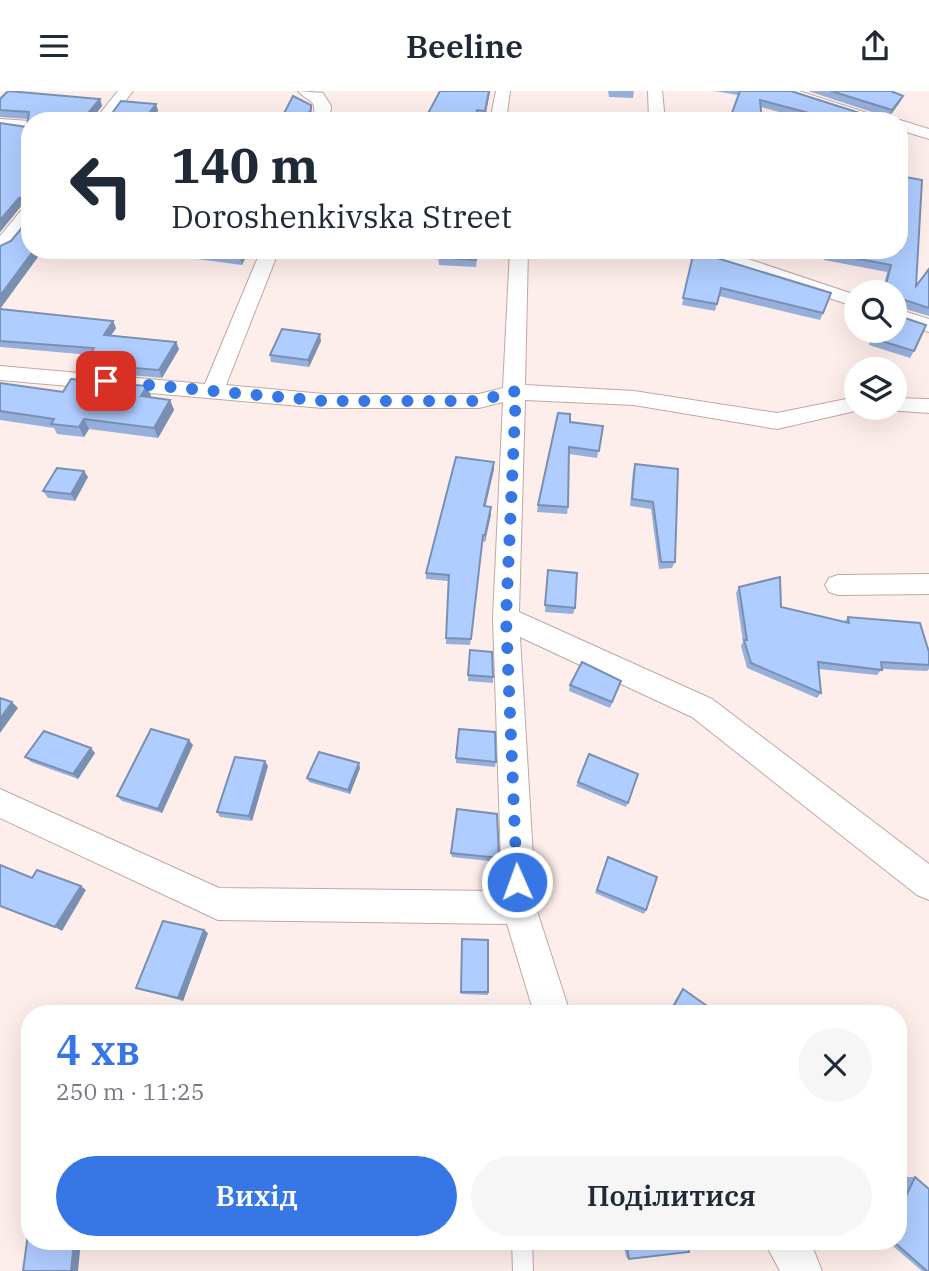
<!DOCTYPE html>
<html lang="uk">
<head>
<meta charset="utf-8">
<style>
  body { margin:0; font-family:"IBM Plex Serif",serif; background:#f6f6f7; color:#1f2937; height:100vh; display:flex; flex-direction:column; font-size:26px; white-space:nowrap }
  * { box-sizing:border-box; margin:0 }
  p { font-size:23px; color:#747a83 }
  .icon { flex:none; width:38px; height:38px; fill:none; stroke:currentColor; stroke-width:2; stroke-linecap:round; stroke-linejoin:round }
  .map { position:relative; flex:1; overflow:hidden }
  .side { position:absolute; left:21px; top:914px; width:886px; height:245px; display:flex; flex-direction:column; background:#fff; border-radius:28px; box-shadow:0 7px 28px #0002 }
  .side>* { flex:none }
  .banner { position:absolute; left:21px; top:21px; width:887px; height:147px; border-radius:28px; box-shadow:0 7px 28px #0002; background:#fff; color:#1f2937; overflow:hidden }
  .controls { position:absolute; left:844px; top:189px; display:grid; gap:14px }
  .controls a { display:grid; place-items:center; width:63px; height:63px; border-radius:50%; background:#fff; box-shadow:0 7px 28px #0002; font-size:35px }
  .pin { position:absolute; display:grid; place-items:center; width:60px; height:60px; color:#fff; margin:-30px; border-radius:14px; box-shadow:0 4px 10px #0006 }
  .me { position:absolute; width:77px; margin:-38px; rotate:358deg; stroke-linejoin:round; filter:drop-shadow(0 0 5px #0008) }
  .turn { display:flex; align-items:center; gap:24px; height:147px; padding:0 35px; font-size:32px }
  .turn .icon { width:91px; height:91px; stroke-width:2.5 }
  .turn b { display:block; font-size:49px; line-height:60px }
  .round { display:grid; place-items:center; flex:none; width:74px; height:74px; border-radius:37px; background:#f6f6f7 }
  .overview { display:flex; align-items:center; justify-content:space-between; height:119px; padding:0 35px }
  h1 { font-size:42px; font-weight:600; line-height:52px; color:#3677e5 }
  .primary-button { display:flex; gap:14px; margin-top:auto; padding:14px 35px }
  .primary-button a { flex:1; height:80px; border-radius:42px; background:#3677e5; color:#fff; font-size:28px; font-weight:600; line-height:80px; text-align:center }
  .primary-button a+a { background:#f6f6f7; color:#1f2937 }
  header { display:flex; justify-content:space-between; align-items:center; height:91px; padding:0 35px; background:#fff; font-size:32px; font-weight:600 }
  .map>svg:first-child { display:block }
</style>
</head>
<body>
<header><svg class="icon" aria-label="menu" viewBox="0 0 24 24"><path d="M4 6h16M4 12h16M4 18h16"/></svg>Beeline<svg class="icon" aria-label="share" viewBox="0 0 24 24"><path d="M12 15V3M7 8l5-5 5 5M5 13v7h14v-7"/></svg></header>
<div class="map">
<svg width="929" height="1180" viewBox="0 0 929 1180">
  <rect width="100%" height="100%" fill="#feeeeb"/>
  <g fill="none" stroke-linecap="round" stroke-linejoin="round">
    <defs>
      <polygon id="service" points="512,1150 532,1150 533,1180 513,1180"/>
      <g id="minor">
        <polygon points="118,0 133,0 110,30 94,30"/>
        <path d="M298,0L323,2L331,15L330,30H314C316,5 311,14 298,0Z"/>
        <polygon points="496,0 510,0 506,30 490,30"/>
        <polygon points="648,0 662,0 665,30 649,30"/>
        <polygon points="776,0 799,0 892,30 867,30"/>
        <polygon points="0,28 30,30 30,40 0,38"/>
        <polygon points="900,29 929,38 929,48 900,39"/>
        <path d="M30,115C30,132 19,158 0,162V145L24,116Z"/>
        <polygon points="261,159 279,159 226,294 323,303 479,303 503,297 510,159 528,159 525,294 634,300 777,322 856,306 856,317 864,318 777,338 634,314 525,309 519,521 712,608 929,773 929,809 917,804 692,626 520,546 536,817 570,922 534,922 507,833 218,829 0,727 0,698 219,797 502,800 493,527 503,311 479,317 323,317 0,289 0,275 205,293"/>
        <polygon points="693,159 721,159 856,204 856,216 696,163"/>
        <polygon points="894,217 929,228 929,241 894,230"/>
        <polygon points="894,307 929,308 929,322 886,319 885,317 894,317"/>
        <polygon points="929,483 929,503 838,504 829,501 825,494 829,487 838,484"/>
        <polygon points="764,1150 810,1150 822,1180 780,1180"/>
      </g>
    </defs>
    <use href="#service" stroke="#c0a8a2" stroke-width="2"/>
    <use href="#minor" stroke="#c0a8a2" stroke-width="2"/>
    <use href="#service" fill="#fff" fill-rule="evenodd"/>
    <use href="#minor" fill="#fff" fill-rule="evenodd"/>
  </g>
  <g fill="#96b0db">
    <polygon points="440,0 490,0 485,27 477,26"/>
    <polygon points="608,0 634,0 633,7 609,6"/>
    <polygon points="714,0 791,0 869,25 887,26 808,0 891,0 903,5 900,11 889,26 887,26 886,30 811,30 761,16 738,4"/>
    <polygon points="0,8 100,8 102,15 94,25 110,25 156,13 158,20 30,159 43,159 0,218 0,155 11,150 21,138 27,122 28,114 22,114 0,141 0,32 27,36 28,28 0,26"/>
    <polygon points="249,159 242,174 197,168 195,161"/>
    <polygon points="478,159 476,176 439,174 438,166"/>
    <polygon points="826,159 900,159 916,195 929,178 929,225 895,215 896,224 914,260 910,267 869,254 872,240 894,240 894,201 882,201 887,181 824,169"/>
    <polygon points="694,160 823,222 820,229 719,205 715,220 682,214"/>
    <polygon points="0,218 113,230 116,237 111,244 176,251 179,258 162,287 88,280 84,273 90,264 0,256"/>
    <polygon points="321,250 309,276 271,271 270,264"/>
    <polygon points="0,292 63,301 151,305 150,307 170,309 174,319 158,347 89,338 84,346 57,343 54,337 0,329"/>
    <polygon points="570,331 603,335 597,367 569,363 568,416 567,423 537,421 538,414"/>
    <polygon points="494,371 494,378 485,415 491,423 485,451 482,450 470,554 446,553 448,490 426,488 426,482"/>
    <polygon points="635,373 678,378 675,471 672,477 659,478 651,418 630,415 633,380"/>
    <polygon points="84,380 88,386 75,410 48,407 43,400"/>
    <polygon points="547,486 575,517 573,523 545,521"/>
    <polygon points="739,496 781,516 844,531 848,526 929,561 929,578 927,580 882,578 877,584 819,578 821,602 817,607 747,577 741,555 743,551 736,502"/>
    <polygon points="468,584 493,586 493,592 468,590"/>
    <polygon points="570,594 619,595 610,617 569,600"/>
    <polygon points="193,654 162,722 122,710 117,705"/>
    <polygon points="95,662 78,688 31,671 25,666"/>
    <polygon points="456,667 496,671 495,676 456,672"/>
    <polygon points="268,675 252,730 220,726 217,721"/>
    <polygon points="360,677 350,703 309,691 307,687"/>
    <polygon points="578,691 628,712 626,716 576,695"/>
    <polygon points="451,762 499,767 498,771 452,766"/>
    <polygon points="608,766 646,819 644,823 595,802"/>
    <polygon points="208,842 183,910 136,897"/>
    <polygon points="462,848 488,901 488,904 461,903"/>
    <polygon points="683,898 717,922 668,922 680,901"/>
    <polygon points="907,1086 915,1086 929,1180 922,1180 887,1150 898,1150 898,1105"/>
    <polygon points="623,1150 687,1150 629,1168 626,1166"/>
  </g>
  <g fill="#7a90b2">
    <polygon points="489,0 490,0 485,27 485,20"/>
    <polygon points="903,5 900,11 889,26 892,19"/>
    <polygon points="100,8 102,15 92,28 89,21"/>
    <polygon points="156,13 158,20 150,30 143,30"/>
    <polygon points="311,14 312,25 310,30 305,30"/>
    <polygon points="28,106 30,113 22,114 0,141 0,129 19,107"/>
    <polygon points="34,159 43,159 0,218 0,205"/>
    <polygon points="244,159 249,159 242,174 240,166"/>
    <polygon points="113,230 116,237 107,251 104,244"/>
    <polygon points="320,243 321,250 309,276 308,269"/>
    <polygon points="176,251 179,258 162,287 159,279"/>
    <polygon points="147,295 151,305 145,315 141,305"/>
    <polygon points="170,309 174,319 158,347 154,337"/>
    <polygon points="84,328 89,338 84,346 79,336"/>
    <polygon points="494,371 494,378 484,422 484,415"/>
    <polygon points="84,380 88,386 75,410 71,403"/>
    <polygon points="491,416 491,423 485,451 485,444"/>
    <polygon points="12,611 18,617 0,642 0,628"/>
    <polygon points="189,649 193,654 162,722 158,718"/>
    <polygon points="91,657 95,662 78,688 73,683"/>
    <polygon points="265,670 268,675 252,730 249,725"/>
    <polygon points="359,672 360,677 350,703 348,699"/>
    <polygon points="81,795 86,799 62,840 55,836"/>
    <polygon points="204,839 208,842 183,910 178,907"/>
    <polygon points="74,1150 81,1150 78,1180 71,1180"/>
  </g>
  <g fill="#afcdff" stroke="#7a90b2" stroke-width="2">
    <polygon points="8,0 100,8 89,21 91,26 110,25 121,10 156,13 143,30 30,30 30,159 34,159 0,205 0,155 11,150 21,138 27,122 28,106 19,107 0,129 0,32 27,36 29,21 0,19 0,8"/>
    <polygon points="440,0 489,0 485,20 477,19 475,30 424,30"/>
    <polygon points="740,0 791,0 869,25 887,26 884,30 839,30 760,9 762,30 729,30"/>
    <polygon points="831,0 891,0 903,5 892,19"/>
    <polygon points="293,5 311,14 311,18 305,30 280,30"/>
    <polygon points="900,85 922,89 916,195 929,178 929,217 899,207 895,210 896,224 926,234 914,260 872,247 874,240 894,240 894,201 884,201 891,174 827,162 828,159 900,159"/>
    <polygon points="196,159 244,159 240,166 195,161"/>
    <polygon points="440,159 477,159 476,169 438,166"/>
    <polygon points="694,160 831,202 823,222 721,197 717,213 683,207"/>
    <polygon points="0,218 113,230 104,244 176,251 159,279 84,273 94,257 0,250"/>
    <polygon points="282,238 320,243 308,269 270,264"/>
    <polygon points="71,288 147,295 141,305 170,309 154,337 84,328 79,336 51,333 54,328 0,320 0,292 63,301"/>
    <polygon points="558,322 570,323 570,331 603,335 599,360 569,356 568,416 538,414"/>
    <polygon points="456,366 494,371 484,415 491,416 485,444 483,444 471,548 446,547 449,484 426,482"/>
    <polygon points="635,373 678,378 675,471 661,471 653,411 632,408"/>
    <polygon points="57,377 84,380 71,403 43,400"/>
    <polygon points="548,479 577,482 575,517 545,514"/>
    <polygon points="780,486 781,516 849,532 848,526 920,532 929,561 929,574 881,571 882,579 818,571 821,602 751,572 744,549 747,549 739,496"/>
    <polygon points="470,559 492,561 493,586 468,584"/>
    <polygon points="582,571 621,590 612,611 570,594"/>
    <polygon points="0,607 12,611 0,628"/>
    <polygon points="151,638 189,649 158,718 117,705"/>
    <polygon points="459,638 495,641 496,671 456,667"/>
    <polygon points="44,640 91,657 73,683 25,666"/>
    <polygon points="319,661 359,672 348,699 307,687"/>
    <polygon points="589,663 638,683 628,712 578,691"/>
    <polygon points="235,666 265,670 249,725 217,721"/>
    <polygon points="457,718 497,723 499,767 451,762"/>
    <polygon points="608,766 657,786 646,819 597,799"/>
    <polygon points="0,774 32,787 37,779 81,795 55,836 0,815"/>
    <polygon points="163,830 204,839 178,907 136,897"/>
    <polygon points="462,848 488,849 488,901 461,901"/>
    <polygon points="683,898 717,922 670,922"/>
    <polygon points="915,1086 929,1098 929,1180 927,1180 893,1150 898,1150 898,1122"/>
    <polygon points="28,1143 30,1143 30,1150 74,1150 71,1180 23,1180"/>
    <polygon points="626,1150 687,1150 689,1161 629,1168"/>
  </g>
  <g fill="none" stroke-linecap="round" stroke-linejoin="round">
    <polyline stroke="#3677e5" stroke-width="12" stroke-dasharray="0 21.6" points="106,290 323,310 479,310 516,300 506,527 517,791"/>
  </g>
</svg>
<div class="controls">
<a><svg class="icon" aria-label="search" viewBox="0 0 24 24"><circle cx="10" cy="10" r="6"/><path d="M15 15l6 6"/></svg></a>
<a><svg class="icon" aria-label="layers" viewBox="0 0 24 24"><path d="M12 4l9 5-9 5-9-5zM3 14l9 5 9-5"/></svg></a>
</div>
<div class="pin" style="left:106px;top:290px;background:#d93025"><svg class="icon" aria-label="arrive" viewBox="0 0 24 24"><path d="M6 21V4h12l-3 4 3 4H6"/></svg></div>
<svg class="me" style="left:517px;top:791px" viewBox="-20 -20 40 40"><circle r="17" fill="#3677e5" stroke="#fff" stroke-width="3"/><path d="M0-11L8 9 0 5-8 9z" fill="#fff"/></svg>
<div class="banner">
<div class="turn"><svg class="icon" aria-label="left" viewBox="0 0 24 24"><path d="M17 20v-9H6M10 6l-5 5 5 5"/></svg><div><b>140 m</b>Doroshenkivska Street</div></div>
</div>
<section class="side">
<div class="overview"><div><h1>4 хв</h1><p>250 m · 11:25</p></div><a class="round"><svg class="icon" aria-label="close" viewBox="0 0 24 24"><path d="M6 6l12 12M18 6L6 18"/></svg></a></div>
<div class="primary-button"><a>Вихід</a><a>Поділитися</a></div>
</section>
</div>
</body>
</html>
